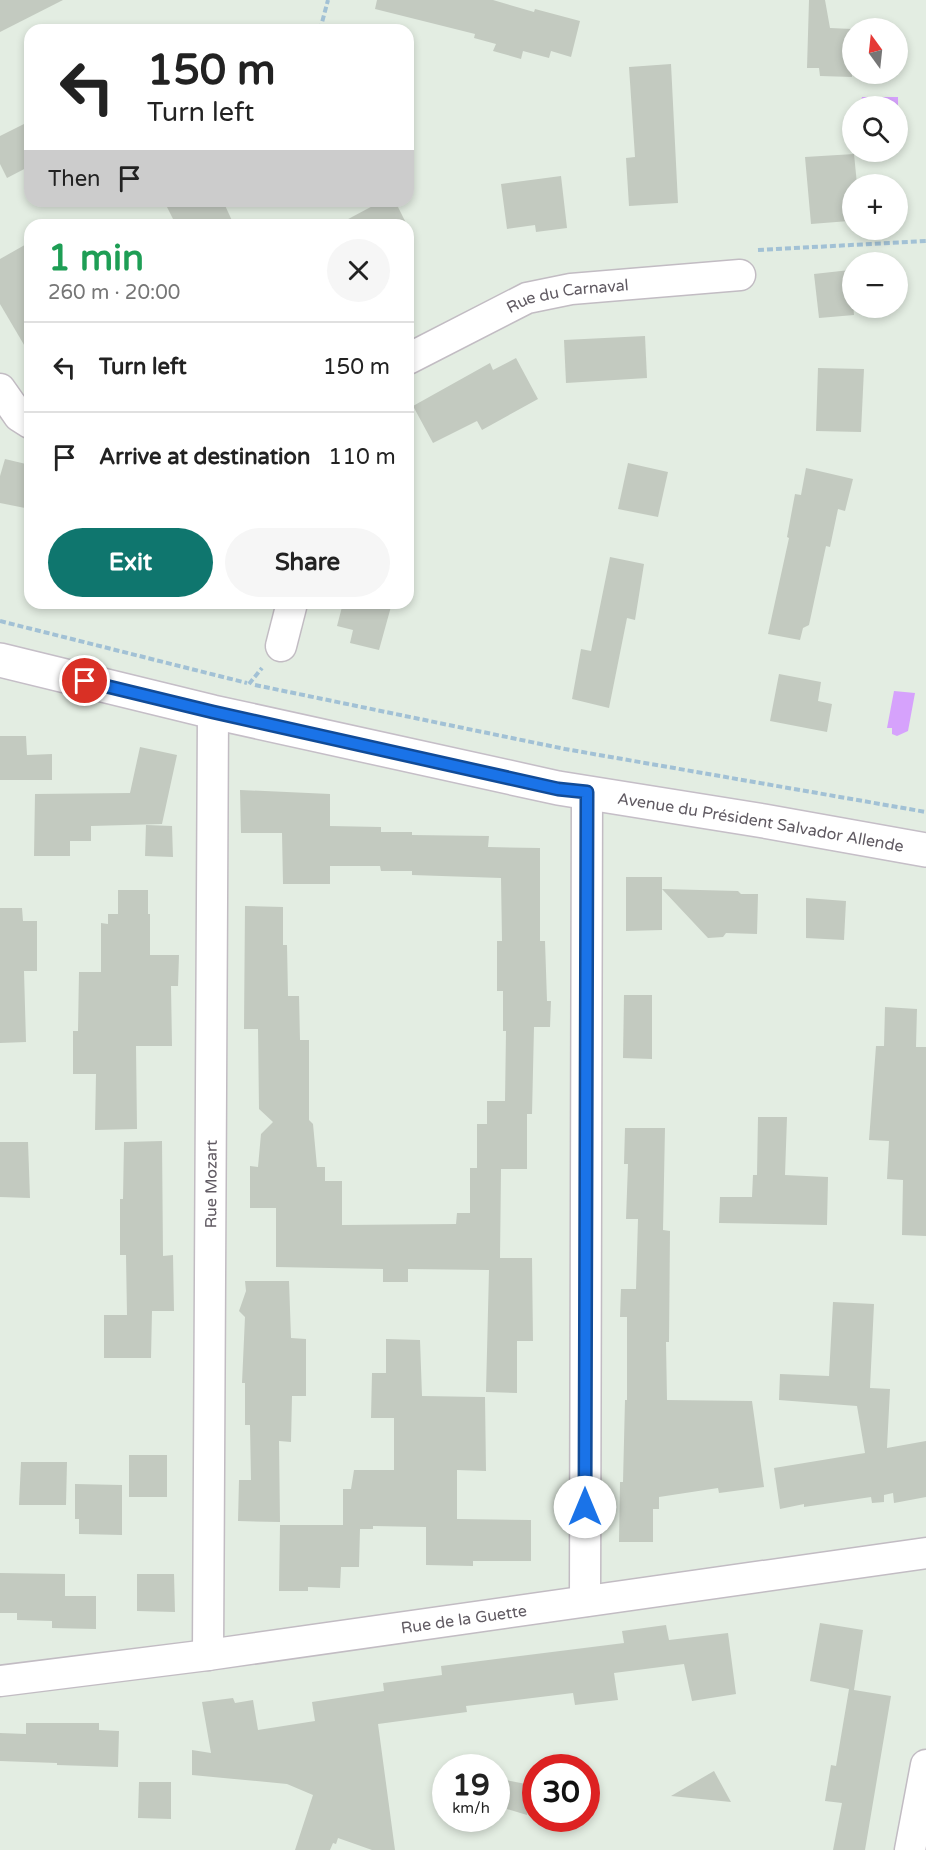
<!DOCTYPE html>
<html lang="en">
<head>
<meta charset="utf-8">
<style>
  body { margin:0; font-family:"Varela Round",sans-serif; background:#f6f6f6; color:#222; height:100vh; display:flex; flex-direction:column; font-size:22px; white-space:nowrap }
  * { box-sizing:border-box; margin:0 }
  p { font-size:20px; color:#767676 }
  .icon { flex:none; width:33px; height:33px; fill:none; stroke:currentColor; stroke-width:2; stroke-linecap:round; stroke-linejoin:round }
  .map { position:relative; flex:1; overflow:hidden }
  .details { position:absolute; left:24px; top:219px; width:390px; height:390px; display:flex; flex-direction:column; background:#fff; border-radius:18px; box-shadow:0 3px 9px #0003 }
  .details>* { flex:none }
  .top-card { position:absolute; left:24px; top:24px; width:390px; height:183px; border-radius:18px; box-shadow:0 3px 9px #0003; background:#fff; color:#222; overflow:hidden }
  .needle { width:39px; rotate:345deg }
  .buttons { position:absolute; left:842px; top:18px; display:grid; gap:12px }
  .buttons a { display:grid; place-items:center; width:66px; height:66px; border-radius:50%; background:#fff; box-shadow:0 3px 9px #0003; font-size:30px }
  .speed { position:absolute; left:432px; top:1754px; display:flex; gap:12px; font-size:30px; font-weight:700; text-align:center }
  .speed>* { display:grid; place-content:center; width:78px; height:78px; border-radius:50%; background:#fff; box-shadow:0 3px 9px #0003; line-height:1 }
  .speed small { font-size:15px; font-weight:400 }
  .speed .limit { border:9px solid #d22; background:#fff; color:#111 }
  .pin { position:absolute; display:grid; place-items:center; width:51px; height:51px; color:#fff; margin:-26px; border:3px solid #fff; border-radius:50%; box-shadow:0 2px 6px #0007 }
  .me { position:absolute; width:66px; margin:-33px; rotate:0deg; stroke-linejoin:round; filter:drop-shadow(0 0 4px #0008) }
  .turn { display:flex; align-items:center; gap:21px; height:126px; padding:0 24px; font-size:27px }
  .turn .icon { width:78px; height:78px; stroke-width:2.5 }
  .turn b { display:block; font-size:42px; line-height:51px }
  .then { display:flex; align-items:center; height:57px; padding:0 24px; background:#0003; gap:12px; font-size:22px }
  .round { display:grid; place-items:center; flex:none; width:63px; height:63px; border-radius:32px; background:#f6f6f6 }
  .overview { display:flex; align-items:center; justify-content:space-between; height:102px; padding:0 24px }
  h1 { font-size:36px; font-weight:700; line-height:45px; color:#1e9e55 }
  .action { display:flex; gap:12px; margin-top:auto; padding:12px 24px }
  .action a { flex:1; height:69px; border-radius:36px; background:#0f766e; color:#fff; font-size:24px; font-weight:700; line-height:69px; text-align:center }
  .action a+a { background:#f6f6f6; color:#222 }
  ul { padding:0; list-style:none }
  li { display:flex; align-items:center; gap:18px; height:90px; padding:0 24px; border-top:2px solid #e0e0e0 }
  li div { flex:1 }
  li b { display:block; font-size:22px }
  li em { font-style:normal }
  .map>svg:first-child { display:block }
</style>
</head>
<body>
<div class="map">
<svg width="926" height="1850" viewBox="0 0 926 1850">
  <rect width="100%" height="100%" fill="#e3ede2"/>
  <g fill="#d6a2fc">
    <polygon points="862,97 898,97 898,115 897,106 856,106 856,103 861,102"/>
    <polygon points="894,691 915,693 908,731 897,736 892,734 892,728 887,728"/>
  </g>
  <g fill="#c3cac0">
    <polygon points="0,0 63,0 0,32"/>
    <polygon points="377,0 493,0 534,12 535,9 580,21 571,57 551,51 549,58 523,51 521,59 493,51 496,44 474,38 475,34 375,9"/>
    <polygon points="809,0 825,0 830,28 852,29 852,77 820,76 819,68 807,68"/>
    <polygon points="671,64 678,203 629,206 626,158 635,157 629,67"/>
    <polygon points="30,121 30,166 7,178 0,164 0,136"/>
    <polygon points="854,154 857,184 852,184 852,206 848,206 849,221 811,224 805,157"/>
    <polygon points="561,176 567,228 536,232 535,225 507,229 501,184"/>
    <polygon points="164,201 223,201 234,225 176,225"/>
    <polygon points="382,201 395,201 407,225 337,225"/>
    <polygon points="30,242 30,355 0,304 0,259"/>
    <polygon points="850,270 854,315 819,318 814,274"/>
    <polygon points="645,336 647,378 566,383 564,340"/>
    <polygon points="516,358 538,399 482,430 477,421 433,443 413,406 490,363 493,370"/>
    <polygon points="818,368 864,369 861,432 816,431"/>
    <polygon points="5,459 26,464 30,478 30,509 0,503 0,476"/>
    <polygon points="628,463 668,472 658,517 618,509"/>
    <polygon points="806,468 853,479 845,511 838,509 830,547 826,546 809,625 803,628 800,640 768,634 789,538 787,537 795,494 801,495"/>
    <polygon points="610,557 644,564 635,620 627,618 609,708 572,699 581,649 591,651"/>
    <polygon points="343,603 392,603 379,650 350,643 353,630 337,626"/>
    <polygon points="779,674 821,682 818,701 832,704 827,732 770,721"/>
    <polygon points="0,736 26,736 27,755 52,754 52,780 0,780"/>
    <polygon points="140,747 177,755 162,824 91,826 91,841 70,841 70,856 34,856 35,794 130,793"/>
    <polygon points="240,790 330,794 330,826 381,827 381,832 412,832 412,835 489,836 488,847 540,848 540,941 545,941 547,1001 551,1001 550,1027 534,1027 532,1114 527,1114 527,1169 482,1169 501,1169 500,1258 532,1258 533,1341 517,1341 517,1393 486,1392 489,1270 408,1269 408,1282 383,1282 383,1269 276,1267 276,1208 250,1208 250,1166 258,1167 261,1134 273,1122 259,1109 258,1029 244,1029 245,906 283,907 283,945 287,945 288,996 299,996 300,1040 309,1040 309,1120 313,1124 317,1167 325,1167 325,1181 342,1181 342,1225 456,1224 457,1213 470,1213 470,1168 477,1168 477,1124 487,1124 487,1101 505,1101 506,1031 503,1031 503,991 497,991 497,941 502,941 501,878 412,875 412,871 381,871 380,866 330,866 330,884 283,884 282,833 241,833"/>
    <polygon points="146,825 172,826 173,857 145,856"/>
    <polygon points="626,877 662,877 662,889 738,891 741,894 758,894 757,934 726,933 723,937 708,938 662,889 662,930 626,931"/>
    <polygon points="118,890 148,890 148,914 150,914 150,955 179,955 178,986 171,986 172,1046 136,1046 137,1129 95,1130 96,1074 73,1074 73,1031 78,1031 79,972 101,972 101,923 108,924 108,914 118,914"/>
    <polygon points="806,898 846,901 844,940 806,938"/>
    <polygon points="0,908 22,908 23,921 37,921 37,971 24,971 26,1042 0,1043"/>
    <polygon points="624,995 652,995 652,1059 623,1058"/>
    <polygon points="885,1007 917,1009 916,1047 926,1047 926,1236 902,1235 903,1180 887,1179 889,1141 869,1140 876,1046 884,1046"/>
    <polygon points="758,1117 787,1117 785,1175 828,1177 827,1225 719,1223 720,1197 752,1197 753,1175 757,1175"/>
    <polygon points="625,1128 665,1128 663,1230 670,1231 669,1342 666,1342 667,1400 752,1401 764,1487 719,1493 718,1488 659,1497 659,1509 653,1509 653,1542 619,1542 620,1482 623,1482 625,1400 627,1400 627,1317 620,1317 621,1289 636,1289 638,1219 626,1219 628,1164 624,1164"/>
    <polygon points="162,1141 163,1256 173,1255 174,1311 152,1311 151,1358 104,1358 104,1315 127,1315 126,1255 120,1255 120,1199 123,1199 124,1142"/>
    <polygon points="0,1142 28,1142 30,1198 0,1197"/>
    <polygon points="245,1281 289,1281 291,1338 306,1339 306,1396 292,1396 291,1442 279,1441 280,1522 238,1521 239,1480 251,1480 250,1425 245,1425 245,1383 242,1383 245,1317 239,1311 246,1291"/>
    <polygon points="833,1302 874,1304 870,1388 890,1389 887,1448 926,1441 926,1497 894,1503 893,1493 884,1495 884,1502 872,1503 871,1497 804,1507 804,1504 780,1509 774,1468 865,1453 857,1406 779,1400 780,1374 829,1376"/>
    <polygon points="386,1339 420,1340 422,1396 485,1397 486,1471 457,1470 457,1519 531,1520 531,1561 473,1561 473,1566 426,1565 426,1527 373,1526 373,1529 360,1529 359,1567 341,1567 340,1588 308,1587 308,1591 279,1591 280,1525 343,1525 343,1489 351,1489 354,1470 394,1470 394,1418 371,1418 372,1373 386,1373"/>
    <rect x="129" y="1455" width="38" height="42"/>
    <polygon points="21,1462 67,1462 66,1505 19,1505"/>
    <polygon points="75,1484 122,1485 122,1535 79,1534 79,1519 75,1519"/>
    <polygon points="0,1573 65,1574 65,1596 96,1596 96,1629 52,1628 52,1621 17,1620 17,1613 0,1613"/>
    <polygon points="137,1574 174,1574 175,1612 137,1611"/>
    <polygon points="820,1623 863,1630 854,1690 891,1696 865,1850 833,1850 842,1803 825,1801 831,1765 836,1766 849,1689 810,1681"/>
    <polygon points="666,1625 669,1640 728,1633 736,1694 692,1701 684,1664 614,1673 618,1700 575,1705 573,1693 466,1706 467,1712 378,1724 395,1850 372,1850 338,1838 336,1844 333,1843 330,1850 295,1850 313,1795 287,1784 192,1775 192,1750 211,1753 202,1702 233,1698 235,1703 253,1700 258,1730 315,1721 312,1702 384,1691 383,1683 442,1675 441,1666 624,1643 622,1631"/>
    <polygon points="26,1723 99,1723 99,1730 119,1731 118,1767 57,1765 57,1763 0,1761 0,1733 26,1734"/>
    <polygon points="714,1771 731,1802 671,1796"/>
    <polygon points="506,1780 536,1786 527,1815 497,1806"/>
    <polygon points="139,1782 171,1782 171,1819 138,1818"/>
  </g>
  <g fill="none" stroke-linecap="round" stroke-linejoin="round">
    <defs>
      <g id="street">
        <path id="s1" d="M408,359L527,298L571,289L740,275"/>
        <polyline points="0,389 19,416 30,423"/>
        <polyline points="281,646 292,603"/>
        <polyline points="585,1601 587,792"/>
        <path id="s2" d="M208,1655L213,712"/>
        <path id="s3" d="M0,1681L208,1655L926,1553"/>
        <polyline points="910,1850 926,1765"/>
      </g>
      <g id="secondary">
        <path id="s4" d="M0,660L213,712L558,788L764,821L926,850"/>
      </g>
    </defs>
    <use href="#street" stroke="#c2bcc3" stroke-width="33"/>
    <use href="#secondary" stroke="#c5bec7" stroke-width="36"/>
    <g stroke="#a2c1d5" stroke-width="4" stroke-dasharray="6 3" stroke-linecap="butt">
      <polyline points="320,30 328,0"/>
      <polyline points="758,250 926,241"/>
      <polyline points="0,621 247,683"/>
      <polyline points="249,684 262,668"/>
      <polyline points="255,685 565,749 926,812"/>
    </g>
    <use href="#street" stroke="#fff" stroke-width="30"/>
    <use href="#secondary" stroke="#fff" stroke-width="33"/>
  </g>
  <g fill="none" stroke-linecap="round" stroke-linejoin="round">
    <defs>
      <polyline id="route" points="85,681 213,712 558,789 587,792 585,1507"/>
    </defs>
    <use href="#route" stroke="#114b97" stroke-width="15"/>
    <use href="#route" stroke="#1a73e8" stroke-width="10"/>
  </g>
  <g text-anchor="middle" stroke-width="6" stroke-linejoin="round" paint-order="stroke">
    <g font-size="16" fill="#605a62" stroke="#fff">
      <text dy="6" stroke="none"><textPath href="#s1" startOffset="174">Rue du Carnaval</textPath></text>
      <text dy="6" stroke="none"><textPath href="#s4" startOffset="778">Avenue du Président Salvador Allende</textPath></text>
      <text dy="6" stroke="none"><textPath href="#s2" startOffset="471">Rue Mozart</textPath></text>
      <text dy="6" stroke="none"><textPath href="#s3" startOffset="468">Rue de la Guette</textPath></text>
    </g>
  </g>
</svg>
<div class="buttons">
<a><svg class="needle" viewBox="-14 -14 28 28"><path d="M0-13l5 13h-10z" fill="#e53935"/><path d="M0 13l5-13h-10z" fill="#767676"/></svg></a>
<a><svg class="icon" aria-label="search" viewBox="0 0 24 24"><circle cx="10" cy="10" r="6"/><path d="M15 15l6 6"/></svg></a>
<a>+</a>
<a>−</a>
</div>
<div class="speed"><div>19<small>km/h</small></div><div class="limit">30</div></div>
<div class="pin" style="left:85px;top:681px;background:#d93025"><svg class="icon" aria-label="arrive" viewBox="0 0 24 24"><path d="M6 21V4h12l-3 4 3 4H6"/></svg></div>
<svg class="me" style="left:585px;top:1507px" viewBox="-20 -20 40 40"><circle r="19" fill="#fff"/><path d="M0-13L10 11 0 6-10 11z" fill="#1a73e8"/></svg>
<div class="top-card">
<div class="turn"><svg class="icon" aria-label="left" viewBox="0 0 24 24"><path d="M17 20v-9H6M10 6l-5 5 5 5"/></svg><div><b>150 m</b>Turn left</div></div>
<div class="then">Then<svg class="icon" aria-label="arrive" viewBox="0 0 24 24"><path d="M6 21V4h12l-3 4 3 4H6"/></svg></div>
</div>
<section class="details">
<div class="overview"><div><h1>1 min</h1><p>260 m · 20:00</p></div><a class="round"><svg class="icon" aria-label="close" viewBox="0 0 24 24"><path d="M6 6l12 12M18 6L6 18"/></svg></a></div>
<ul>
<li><svg class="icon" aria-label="left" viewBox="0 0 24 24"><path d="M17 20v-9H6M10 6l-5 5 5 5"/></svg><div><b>Turn left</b></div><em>150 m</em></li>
<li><svg class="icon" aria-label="arrive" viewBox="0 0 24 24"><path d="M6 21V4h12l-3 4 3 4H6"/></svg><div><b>Arrive at destination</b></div><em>110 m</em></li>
</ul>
<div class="action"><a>Exit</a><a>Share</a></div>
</section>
</div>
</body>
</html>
